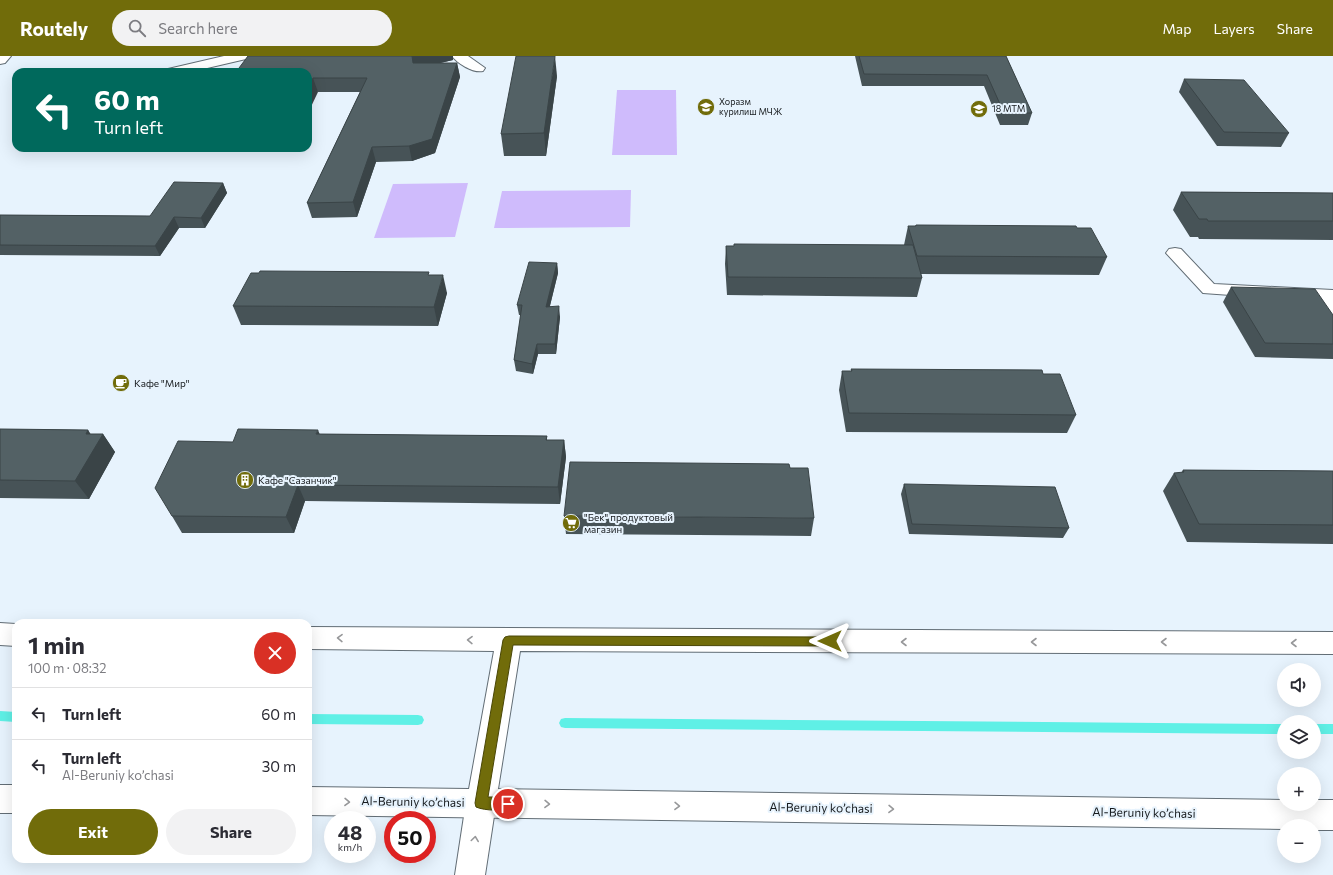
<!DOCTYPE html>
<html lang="en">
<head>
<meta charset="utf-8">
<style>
  body { margin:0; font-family:Commissioner,sans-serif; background:#f2f2f3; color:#2b2b33; height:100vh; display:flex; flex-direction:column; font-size:15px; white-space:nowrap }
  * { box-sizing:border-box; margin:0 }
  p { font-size:13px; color:#7c7c81 }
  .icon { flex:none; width:22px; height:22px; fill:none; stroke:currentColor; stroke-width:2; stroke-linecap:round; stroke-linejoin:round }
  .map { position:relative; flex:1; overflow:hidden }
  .sheet { position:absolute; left:12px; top:563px; width:300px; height:244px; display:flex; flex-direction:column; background:#fff; border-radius:12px; box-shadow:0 4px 16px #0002 }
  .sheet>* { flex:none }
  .hud { position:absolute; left:12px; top:12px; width:300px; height:84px; border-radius:12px; box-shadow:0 4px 16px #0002; background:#00695c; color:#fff; overflow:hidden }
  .controls { position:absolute; left:1277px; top:607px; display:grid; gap:8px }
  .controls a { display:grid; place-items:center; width:44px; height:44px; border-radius:50%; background:#fff; box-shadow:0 4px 16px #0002; font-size:20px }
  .speed { position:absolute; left:324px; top:755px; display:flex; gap:8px; font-size:20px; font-weight:700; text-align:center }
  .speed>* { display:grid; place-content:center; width:52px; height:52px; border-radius:50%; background:#fff; box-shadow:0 4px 16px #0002; line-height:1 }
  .speed small { font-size:10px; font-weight:400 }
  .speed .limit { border:6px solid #d22; background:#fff; color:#111 }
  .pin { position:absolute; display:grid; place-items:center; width:34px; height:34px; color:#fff; margin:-17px; border:2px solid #fff; border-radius:50%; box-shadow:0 1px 4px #0007 }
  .me { position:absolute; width:44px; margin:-22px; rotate:270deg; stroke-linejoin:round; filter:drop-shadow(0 0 3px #0008) }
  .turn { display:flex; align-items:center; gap:14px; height:84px; padding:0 16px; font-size:18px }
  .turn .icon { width:52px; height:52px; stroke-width:2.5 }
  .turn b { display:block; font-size:28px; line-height:34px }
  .round { display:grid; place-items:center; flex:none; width:42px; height:42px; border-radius:21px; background:#f2f2f3 }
  .summary { display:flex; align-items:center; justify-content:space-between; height:68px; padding:0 16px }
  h1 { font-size:24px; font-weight:700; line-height:30px }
  .primary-button { display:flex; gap:8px; margin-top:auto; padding:8px 16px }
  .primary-button a { flex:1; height:46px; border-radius:24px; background:#716c0a; color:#fff; font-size:16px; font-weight:700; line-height:46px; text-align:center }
  .primary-button a+a { background:#f2f2f3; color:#2b2b33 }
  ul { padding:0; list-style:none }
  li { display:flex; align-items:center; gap:12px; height:52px; padding:0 16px; border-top:1px solid #e1e1e2 }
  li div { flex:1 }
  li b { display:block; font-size:15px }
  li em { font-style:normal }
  header { display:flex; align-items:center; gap:24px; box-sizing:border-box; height:56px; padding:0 20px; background:#716c0a; color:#fff }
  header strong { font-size:19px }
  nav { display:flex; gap:22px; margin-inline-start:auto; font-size:14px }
  .search { width:280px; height:36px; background:#f2f2f3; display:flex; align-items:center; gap:10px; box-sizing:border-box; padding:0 14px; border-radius:22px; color:#7c7c81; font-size:15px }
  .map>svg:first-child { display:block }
</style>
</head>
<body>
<header>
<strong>Routely</strong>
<div class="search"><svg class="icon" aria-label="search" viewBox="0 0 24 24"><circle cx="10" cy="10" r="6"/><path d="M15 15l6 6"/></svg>Search here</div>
<nav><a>Map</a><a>Layers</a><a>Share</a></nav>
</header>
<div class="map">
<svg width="1333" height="819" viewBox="0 0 1333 819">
  <rect width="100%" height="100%" fill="#e7f3fd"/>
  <g fill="#cfbbfc">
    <polygon points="617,34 676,34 677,99 612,99"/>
    <polygon points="468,127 455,181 374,182 393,128"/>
    <polygon points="631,134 630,171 494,172 502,135"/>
  </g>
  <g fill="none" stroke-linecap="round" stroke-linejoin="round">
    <g fill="#5ff0e6" fill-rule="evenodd">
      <polygon points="0,655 16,656 16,666 0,665"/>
      <polygon points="308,658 418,659 422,660 424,664 422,668 418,669 308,668"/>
      <polygon points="565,662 1284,668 1284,678 565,672 561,671 559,667 561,663"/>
      <rect x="1314" y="668" width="19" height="10"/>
    </g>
    <defs>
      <g id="minor">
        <polygon points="0,0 11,0 5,7 0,8"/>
        <polygon points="224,0 248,0 246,3 190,16 166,16 168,13"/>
        <path d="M452,0H468L485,12L483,15C473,17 458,8 452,0Z"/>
        <polygon points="1175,192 1181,193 1214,228 1333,234 1333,264 1326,262 1314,245 1203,237 1166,197 1169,193"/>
        <polygon points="481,732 491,737 496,747 485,819 455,819 466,747 471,737"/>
      </g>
      <g id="major">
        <polygon points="0,567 16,568 16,590 0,589"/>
        <polygon points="308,571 1333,576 1333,598 520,595 498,733 1284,744 1284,748 1314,748 1314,744 1333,744 1333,774 1314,774 1314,770 1284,770 1284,773 308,759 308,731 469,733 494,595 308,593"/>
        <rect x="0" y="729" width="16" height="28"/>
      </g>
    </defs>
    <use href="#minor" stroke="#626d75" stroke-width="2"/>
    <use href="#major" stroke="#626d75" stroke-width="2"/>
    <use href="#minor" fill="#fff" fill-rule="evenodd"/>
    <use href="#major" fill="#fff" fill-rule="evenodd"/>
  </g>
  <g fill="#475357">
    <polygon points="248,0 453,0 453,4 440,7 457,7 460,21 435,97 412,105 376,106 357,161 312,162 307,147 360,36 318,36"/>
    <polygon points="855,0 1006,0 1032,57 1028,69 1000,69 984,30 862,30"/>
    <polygon points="557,20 546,100 504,100 501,78"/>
    <polygon points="1184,23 1289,77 1281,91 1217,90 1179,36"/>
    <polygon points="223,127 227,137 205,172 179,172 160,200 0,199 0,159 150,160"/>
    <polygon points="1181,136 1333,137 1333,184 1199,183 1198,181 1190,181 1173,154"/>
    <polygon points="916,169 1077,172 1107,201 1099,219 921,218 922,222 917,241 727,239 725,208 726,190 904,189 908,170 915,170"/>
    <polygon points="557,207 558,217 550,250 560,261 556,298 538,298 533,318 516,315 514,304 521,259 519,259 517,249"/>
    <polygon points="430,219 447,237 438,270 241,269 233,250"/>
    <polygon points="1231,231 1333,259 1333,303 1255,301 1223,246"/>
    <polygon points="851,313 1043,318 1076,359 1067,377 846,376 839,334 842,315 851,315"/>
    <polygon points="0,373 88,374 90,378 103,378 115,396 89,443 0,442"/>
    <polygon points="320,378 547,380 547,384 564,384 566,401 560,448 305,445 294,477 182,477 172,460 233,386"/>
    <polygon points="1183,414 1333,415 1333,488 1187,486 1163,435 1174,417 1181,417"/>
    <polygon points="904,428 1069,472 1063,482 909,478 901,438"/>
    <polygon points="564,460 814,462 811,480 566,478"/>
  </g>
  <g fill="#3a4447">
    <polygon points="412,0 453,0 453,4 415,13 413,7"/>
    <polygon points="555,0 557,20 546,100 544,77"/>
    <polygon points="457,7 460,21 435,97 412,105 409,90"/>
    <polygon points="313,22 318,36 308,57 308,34"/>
    <polygon points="372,91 376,106 357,161 353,146"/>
    <polygon points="223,127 227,137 205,172 201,162"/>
    <polygon points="174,161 179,172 160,200 155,190"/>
    <polygon points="557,207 558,217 547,261 546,251"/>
    <polygon points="443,219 447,237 438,270 434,251"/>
    <polygon points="559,250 560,261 556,298 555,288"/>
    <polygon points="537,288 538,298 533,318 532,308"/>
    <polygon points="88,374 97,388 103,378 115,396 89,443 75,425 86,378"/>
    <polygon points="318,374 325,391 316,378"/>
    <polygon points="564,384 566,401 560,448 558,431"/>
    <polygon points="298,429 305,445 294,477 286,461"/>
  </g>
  <g fill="#536165" stroke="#3a4447">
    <polygon points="248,0 412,0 413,7 457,7 432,83 409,90 372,91 353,146 307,147 367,22 313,22 308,34 308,16 236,16"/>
    <polygon points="516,0 555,0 544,77 501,78"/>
    <polygon points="859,0 1006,0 1032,57 1004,57 987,19 864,18"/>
    <polygon points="1184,23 1244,24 1289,77 1224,76"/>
    <polygon points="174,126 223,127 201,162 174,161 155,190 0,189 0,159 150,160"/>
    <polygon points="1181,136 1333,137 1333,165 1208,165 1207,163 1199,163"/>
    <polygon points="916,169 1076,170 1077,172 1091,172 1107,201 917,200 908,170 916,170"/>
    <polygon points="734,188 913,189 922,222 728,221 726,190 734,190"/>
    <polygon points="529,206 557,207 546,251 559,250 555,288 537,288 532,308 514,304 522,249 517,249"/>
    <polygon points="260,215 429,216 428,219 443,219 434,251 233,250 251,217 259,217"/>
    <polygon points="1231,231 1315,233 1333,259 1333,288 1265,287"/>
    <polygon points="851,313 1042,314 1043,318 1060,318 1076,359 849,357 842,315 852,315"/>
    <polygon points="0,373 88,374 86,378 103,378 75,425 0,424"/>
    <polygon points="238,373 318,374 316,378 547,380 546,384 564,384 558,431 298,429 286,461 172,460 155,432 178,385 233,386"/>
    <polygon points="570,406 789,408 790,412 808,412 814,462 564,460"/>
    <polygon points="1183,414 1333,415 1333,469 1199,468 1174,417 1184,416"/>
    <polygon points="904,428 1055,431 1069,472 912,468"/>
  </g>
  <defs><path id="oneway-chevron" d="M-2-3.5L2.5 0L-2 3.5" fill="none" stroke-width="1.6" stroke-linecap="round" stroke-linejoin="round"/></defs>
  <g stroke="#97989a">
    <use href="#oneway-chevron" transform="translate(340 582) rotate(-179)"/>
    <use href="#oneway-chevron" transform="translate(470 584) rotate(-179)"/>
    <use href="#oneway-chevron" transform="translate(904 586) rotate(-180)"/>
    <use href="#oneway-chevron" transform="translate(1034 586) rotate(-180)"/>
    <use href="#oneway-chevron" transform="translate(1164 586) rotate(-180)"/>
    <use href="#oneway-chevron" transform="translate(1294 587) rotate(-180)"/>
    <use href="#oneway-chevron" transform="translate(347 746) rotate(1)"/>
    <use href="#oneway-chevron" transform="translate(547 748) rotate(1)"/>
    <use href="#oneway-chevron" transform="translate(677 750) rotate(1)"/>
    <use href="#oneway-chevron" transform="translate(891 753) rotate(1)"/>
    <use href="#oneway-chevron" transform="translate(475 783) rotate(-82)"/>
  </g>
  <path fill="#716c0a" stroke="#494606" d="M509,580L830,581L834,582L835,585L834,589L830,590L513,589L488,741H508L513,743L514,748L513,752C504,755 485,755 476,751L475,747L503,584L505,581Z"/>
  <defs>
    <symbol id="school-disc" viewBox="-11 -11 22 22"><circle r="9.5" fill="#716c0a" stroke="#e7f3fd"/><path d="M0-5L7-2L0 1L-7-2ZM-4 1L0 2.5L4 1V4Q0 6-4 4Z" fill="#fff"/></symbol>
    <symbol id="cafe-disc" viewBox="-11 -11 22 22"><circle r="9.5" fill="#716c0a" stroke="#e7f3fd"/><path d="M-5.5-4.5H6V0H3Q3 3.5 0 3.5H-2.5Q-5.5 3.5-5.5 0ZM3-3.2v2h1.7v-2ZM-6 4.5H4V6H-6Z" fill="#fff"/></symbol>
    <symbol id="building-disc" viewBox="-11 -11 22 22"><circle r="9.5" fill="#716c0a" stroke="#e7f3fd"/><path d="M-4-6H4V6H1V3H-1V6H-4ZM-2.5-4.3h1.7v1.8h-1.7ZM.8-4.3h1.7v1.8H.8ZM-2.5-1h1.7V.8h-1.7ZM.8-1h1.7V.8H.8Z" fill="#fff"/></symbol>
    <symbol id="supermarket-disc" viewBox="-11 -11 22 22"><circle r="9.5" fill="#716c0a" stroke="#e7f3fd"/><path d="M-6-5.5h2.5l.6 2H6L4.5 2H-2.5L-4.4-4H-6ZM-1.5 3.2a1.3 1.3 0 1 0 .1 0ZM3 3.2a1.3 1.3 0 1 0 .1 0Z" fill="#fff"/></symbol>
  </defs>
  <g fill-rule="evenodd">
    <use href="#school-disc" x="696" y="41" width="20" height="20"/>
    <use href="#school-disc" x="969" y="43" width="20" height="20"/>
    <use href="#cafe-disc" x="111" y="317" width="20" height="20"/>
    <use href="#building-disc" x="235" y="414" width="20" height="20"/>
    <use href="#supermarket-disc" x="561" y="457" width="20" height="20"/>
  </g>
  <g text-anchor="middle" stroke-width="4" stroke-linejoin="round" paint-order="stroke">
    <g font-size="9" fill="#171b1e" stroke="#e7f3fd" text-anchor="start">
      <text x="719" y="49">Хоразм<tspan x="719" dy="10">курилиш МЧЖ</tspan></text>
      <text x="992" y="56">18 MTM</text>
    </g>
    <g font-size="10" fill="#171b1e" stroke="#e7f3fd" text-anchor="start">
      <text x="134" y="331">Кафе "Мир"</text>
      <text x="258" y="428">Кафе "Сазанчик"</text>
      <text x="584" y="465">"Бек" продуктовый<tspan x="584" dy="12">магазин</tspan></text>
    </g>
    <g font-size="12" fill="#171b1e" stroke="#e7f3fd">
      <text transform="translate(413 746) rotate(1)" y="4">Al-Beruniy ko’chasi</text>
      <text transform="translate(821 752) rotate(1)" y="4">Al-Beruniy ko’chasi</text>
      <text transform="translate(1144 757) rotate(1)" y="4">Al-Beruniy ko’chasi</text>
    </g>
  </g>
</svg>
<div class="controls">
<a><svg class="icon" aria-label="sound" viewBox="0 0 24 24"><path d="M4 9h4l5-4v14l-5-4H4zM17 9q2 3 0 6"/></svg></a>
<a><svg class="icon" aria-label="layers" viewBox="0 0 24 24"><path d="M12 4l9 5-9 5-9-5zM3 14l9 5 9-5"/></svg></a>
<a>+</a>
<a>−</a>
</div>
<div class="speed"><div>48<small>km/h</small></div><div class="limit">50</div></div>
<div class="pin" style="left:508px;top:748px;background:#d93025"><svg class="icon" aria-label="arrive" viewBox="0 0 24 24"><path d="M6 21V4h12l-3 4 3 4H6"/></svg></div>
<svg class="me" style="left:830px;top:585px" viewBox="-20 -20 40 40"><path d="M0-17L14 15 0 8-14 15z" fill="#716c0a" stroke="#fff" stroke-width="4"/></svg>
<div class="hud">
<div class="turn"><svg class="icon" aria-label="left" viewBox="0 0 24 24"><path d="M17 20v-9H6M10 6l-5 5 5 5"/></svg><div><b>60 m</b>Turn left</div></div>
</div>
<section class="sheet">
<div class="summary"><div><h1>1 min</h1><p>100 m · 08:32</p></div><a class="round" style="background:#d93025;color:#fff"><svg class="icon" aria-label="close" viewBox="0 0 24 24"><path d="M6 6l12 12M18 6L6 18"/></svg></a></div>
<ul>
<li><svg class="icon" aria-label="left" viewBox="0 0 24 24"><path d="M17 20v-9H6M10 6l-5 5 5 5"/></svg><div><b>Turn left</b></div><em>60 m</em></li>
<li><svg class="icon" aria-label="left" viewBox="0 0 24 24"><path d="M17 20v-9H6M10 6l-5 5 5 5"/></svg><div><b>Turn left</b><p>Al-Beruniy ko’chasi</p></div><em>30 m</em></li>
</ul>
<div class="primary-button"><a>Exit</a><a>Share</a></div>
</section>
</div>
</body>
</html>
